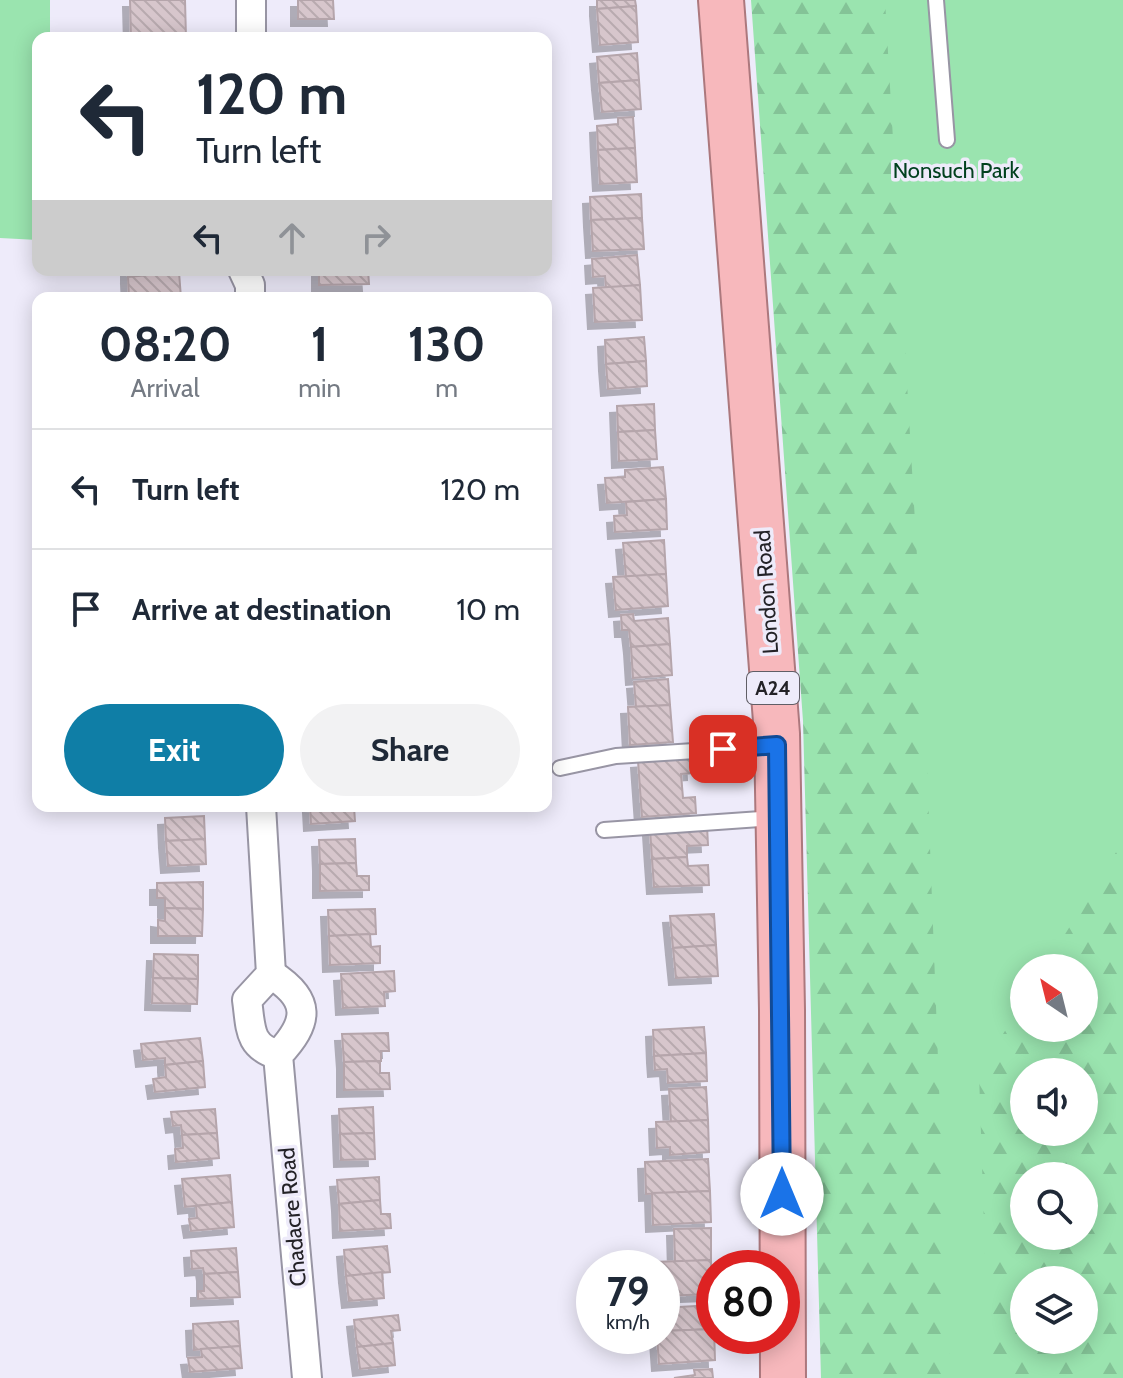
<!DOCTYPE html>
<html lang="en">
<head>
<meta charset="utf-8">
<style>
  body { margin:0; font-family:Cabin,sans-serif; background:#f2f2f3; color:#1f2937; height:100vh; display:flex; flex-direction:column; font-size:30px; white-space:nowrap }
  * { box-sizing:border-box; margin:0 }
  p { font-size:26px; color:#747a83 }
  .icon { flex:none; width:44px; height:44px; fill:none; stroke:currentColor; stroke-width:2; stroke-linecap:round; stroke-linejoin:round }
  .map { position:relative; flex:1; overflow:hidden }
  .sheet { position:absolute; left:32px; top:292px; width:520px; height:520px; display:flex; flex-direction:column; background:#fff; border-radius:16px; box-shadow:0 4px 20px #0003 }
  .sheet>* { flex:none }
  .guide { position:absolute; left:32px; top:32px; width:520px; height:244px; border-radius:16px; box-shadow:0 4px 20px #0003; background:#fff; color:#1f2937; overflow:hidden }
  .needle { width:52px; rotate:325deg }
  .fabs { position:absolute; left:1010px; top:954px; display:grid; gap:16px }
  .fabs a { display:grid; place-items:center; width:88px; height:88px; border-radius:50%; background:#fff; box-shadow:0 4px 20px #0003; font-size:40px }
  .speed { position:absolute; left:576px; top:1250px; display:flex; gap:16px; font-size:40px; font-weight:700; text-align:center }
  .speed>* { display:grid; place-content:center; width:104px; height:104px; border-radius:50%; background:#fff; box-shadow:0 4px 20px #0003; line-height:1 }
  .speed small { font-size:20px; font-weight:400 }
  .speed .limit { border:12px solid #d22; background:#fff; color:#111 }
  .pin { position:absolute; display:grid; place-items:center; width:68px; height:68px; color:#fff; margin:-34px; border-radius:16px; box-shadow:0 4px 12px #0006 }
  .me { position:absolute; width:88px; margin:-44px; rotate:0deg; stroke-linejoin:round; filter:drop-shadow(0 0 6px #0008) }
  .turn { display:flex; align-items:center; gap:28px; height:168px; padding:0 32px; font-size:36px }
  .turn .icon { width:104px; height:104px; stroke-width:2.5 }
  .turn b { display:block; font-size:56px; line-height:68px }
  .lanes { display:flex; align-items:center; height:76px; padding:0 32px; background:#0003; justify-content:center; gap:40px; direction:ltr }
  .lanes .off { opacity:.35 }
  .eta { display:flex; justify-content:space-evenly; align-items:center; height:136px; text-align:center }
  .eta b { font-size:48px; font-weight:700; line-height:56px }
  .primary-button { display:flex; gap:16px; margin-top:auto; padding:16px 32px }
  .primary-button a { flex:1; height:92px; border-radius:48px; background:#0f7ea6; color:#fff; font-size:32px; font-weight:700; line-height:92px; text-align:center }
  .primary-button a+a { background:#f2f2f3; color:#1f2937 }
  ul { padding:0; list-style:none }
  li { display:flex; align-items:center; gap:24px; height:120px; padding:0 32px; border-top:2px solid #e0e1e3 }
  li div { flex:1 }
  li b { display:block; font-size:30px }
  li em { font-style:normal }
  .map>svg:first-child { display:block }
</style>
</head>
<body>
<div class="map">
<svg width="1123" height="1378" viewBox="0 0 1123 1378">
  <defs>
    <pattern id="forest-firs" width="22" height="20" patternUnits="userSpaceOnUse" patternTransform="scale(2)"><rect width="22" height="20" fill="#9ae4af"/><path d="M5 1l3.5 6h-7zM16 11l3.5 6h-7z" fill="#84c397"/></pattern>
    <pattern id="building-back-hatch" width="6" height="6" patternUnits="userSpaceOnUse" patternTransform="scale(2)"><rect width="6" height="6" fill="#d7c6cc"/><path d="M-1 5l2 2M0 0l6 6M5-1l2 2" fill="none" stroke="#b8aaaf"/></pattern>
    <filter id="shadow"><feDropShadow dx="-7" dy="7" stdDeviation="0" flood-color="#0004"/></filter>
  </defs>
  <rect width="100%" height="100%" fill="#eeebfa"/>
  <g fill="#9ae4af" fill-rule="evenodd">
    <polygon points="0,0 50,0 50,38 38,38 38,240 0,238"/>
    <path d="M783,0H1123V1378H835ZM1024,968H1084V1028H1024ZM1024,1072H1084V1132H1024ZM1024,1176H1084V1236H1024ZM1024,1280H1084V1340H1024Z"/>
  </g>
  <g fill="url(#forest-firs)" fill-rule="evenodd">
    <polygon points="751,0 885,0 923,661 950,1378 821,1378 803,721"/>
    <path d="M1123,841V1378H989L979,1073L1024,1000V1028H1084V968H1044ZM1024,1072H1084V1132H1024ZM1024,1176H1084V1236H1024ZM1084,1280V1340H1024V1280Z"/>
  </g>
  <g fill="url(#building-back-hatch)" stroke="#b5a5ab" stroke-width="2" filter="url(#shadow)">
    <polygon points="130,0 185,0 186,38 104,38 131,37"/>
    <polygon points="298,0 333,0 334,19 298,19"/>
    <polygon points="597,0 635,0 636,6 597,9"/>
    <polygon points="636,6 638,42 600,45 597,9"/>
    <polygon points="336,36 336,38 296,38 296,37"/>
    <polygon points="637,53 639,80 599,83 597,57"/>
    <polygon points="639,80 641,109 602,112 599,83"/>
    <polygon points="633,117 635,148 598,150 597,126 618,124 618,118"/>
    <polygon points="635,148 637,182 600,184 598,150"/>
    <polygon points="641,194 642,218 591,220 590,197"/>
    <polygon points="642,218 644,249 593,251 591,220"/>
    <polygon points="637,255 640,285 606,288 605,276 593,277 592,259"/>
    <polygon points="128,270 179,270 179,272 128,277"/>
    <polygon points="319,270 368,270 369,284 319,285"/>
    <polygon points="179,272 181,298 129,298 128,277"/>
    <polygon points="640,285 642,320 595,322 593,288"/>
    <polygon points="644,337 646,361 606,364 605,340"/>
    <polygon points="646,361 647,386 608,389 606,364"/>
    <polygon points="654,404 655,430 618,432 617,406"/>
    <polygon points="655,430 657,459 619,461 618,432"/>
    <polygon points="663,467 666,499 607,503 605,478 625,477 625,470"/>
    <polygon points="666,499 667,529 615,532 614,516 627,515 626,502"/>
    <polygon points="664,540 666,574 626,577 623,543"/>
    <polygon points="666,574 668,606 616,610 613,577"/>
    <polygon points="633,614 634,621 668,618 670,644 631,647 629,630 622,630 621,615"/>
    <polygon points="670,644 672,675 633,678 631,647"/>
    <polygon points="668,679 670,705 636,707 634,682"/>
    <polygon points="670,705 673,742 630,745 628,707"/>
    <polygon points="693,757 694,773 681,774 683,798 695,797 696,813 642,817 638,761"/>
    <polygon points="310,806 354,807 355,821 311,824"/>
    <polygon points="204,816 205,839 166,841 165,818"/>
    <polygon points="707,826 708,845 687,846 687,857 652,859 650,829"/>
    <polygon points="205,839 206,864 168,866 166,841"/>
    <polygon points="355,839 356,863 320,864 319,840"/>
    <polygon points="687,857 688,866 708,865 709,885 654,887 652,859"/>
    <polygon points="356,863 357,876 369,876 369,890 320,891 320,864"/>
    <polygon points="203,882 203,909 165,908 165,898 157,898 157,883"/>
    <polygon points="165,908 203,909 202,936 158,936 158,920 165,921"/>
    <polygon points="375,909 376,934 329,936 328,910"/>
    <polygon points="714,914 716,945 673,948 670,916"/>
    <polygon points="370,934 371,947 380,946 380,963 330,965 329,936"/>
    <polygon points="716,945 718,976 676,978 673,948"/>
    <polygon points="154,954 198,955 198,979 153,978"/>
    <polygon points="394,971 395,991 384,992 385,1006 343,1008 341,974"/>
    <polygon points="153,978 198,979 197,1004 152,1003"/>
    <polygon points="704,1027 706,1053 654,1056 653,1030"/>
    <polygon points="388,1033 389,1051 381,1051 381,1061 344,1062 342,1034"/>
    <polygon points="200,1038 203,1061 165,1065 165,1058 143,1060 141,1044"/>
    <polygon points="706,1053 707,1081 668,1083 667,1069 655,1070 654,1056"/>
    <polygon points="203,1061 205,1087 155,1092 153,1079 166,1077 165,1065"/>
    <polygon points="380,1061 380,1073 389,1073 390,1089 344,1090 344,1062"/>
    <polygon points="706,1087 708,1120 671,1122 669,1089"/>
    <polygon points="373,1107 374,1133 340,1134 339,1109"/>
    <polygon points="215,1109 217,1133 182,1135 181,1125 173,1126 171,1112"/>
    <polygon points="708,1120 709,1152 670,1155 670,1147 657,1148 656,1122"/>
    <polygon points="217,1133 219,1158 176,1162 175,1149 183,1148 182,1135"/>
    <polygon points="374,1133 375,1159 341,1160 340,1134"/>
    <polygon points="708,1159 710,1191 646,1194 645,1162"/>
    <polygon points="230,1175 232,1202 185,1207 182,1179"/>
    <polygon points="379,1177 380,1200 339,1204 337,1180"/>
    <polygon points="710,1191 711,1222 653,1225 652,1193"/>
    <polygon points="380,1200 381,1214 390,1214 391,1228 340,1231 339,1204"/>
    <polygon points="232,1202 234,1227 191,1231 189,1219 197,1218 196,1206"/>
    <polygon points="711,1228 711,1260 675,1262 674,1229"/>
    <polygon points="387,1246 390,1272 346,1276 344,1250"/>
    <polygon points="236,1248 238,1272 204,1274 203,1268 192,1269 191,1251"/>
    <polygon points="711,1260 712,1294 662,1296 662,1268 652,1268 652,1262"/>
    <polygon points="238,1272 240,1297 198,1299 198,1291 204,1291 204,1274"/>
    <polygon points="382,1272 384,1298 349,1301 346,1276"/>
    <polygon points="713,1305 714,1329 664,1331 662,1308"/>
    <polygon points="398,1315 400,1330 391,1331 393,1343 357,1347 354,1320"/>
    <polygon points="238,1321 240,1346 194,1350 193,1324"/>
    <polygon points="714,1329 715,1360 659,1364 657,1336 662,1336 662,1331"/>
    <polygon points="393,1343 395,1365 360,1369 357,1347"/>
    <polygon points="240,1346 242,1368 190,1372 188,1358 202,1357 201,1349"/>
    <polygon points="712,1369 713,1378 674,1378 695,1375 694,1370"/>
  </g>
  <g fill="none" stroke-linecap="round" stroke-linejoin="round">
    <defs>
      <g id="service">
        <polyline points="936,0 947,140"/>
        <polyline points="560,768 616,756 774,746"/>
        <polyline points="604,830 775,818"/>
      </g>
      <g id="minor">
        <polyline points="251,0 251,38"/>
        <polyline points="243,270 250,285 250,298"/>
        <path d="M261,806L271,974L247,1000C251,1028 248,1046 278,1055"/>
        <path d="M271,974C312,1000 309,1022 278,1055L307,1378"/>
      </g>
      <polyline id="trunk" points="721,0 777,734 782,1010 783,1378"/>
    </defs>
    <use href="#service" stroke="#9895a4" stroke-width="18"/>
    <use href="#minor" stroke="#9895a4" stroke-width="32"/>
    <use href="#trunk" stroke="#ac787d" stroke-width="48"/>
    <use href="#service" stroke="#fff" stroke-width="14"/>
    <use href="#minor" stroke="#fff" stroke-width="28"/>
    <use href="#trunk" stroke="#f7b8bc" stroke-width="44"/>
  </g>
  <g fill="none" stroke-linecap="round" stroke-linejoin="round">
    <defs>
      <polyline id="route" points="723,749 777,745 782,1194"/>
    </defs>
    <use href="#route" stroke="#114b97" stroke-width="20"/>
    <use href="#route" stroke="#1a73e8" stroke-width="14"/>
  </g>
  <g text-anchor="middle" stroke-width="7" stroke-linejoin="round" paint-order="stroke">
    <rect fill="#eeebfa" stroke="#605e66" stroke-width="2" x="747" y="672" width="52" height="32" rx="6"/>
    <g font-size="20" font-weight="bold" fill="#232227">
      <text x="773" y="695">A24</text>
    </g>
    <g font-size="22" fill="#02411f" stroke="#eeebfa">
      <text x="956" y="178">Nonsuch Park</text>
    </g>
    <g font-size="22" fill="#232227" stroke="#eeebfa">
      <text transform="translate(766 592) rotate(-94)" y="8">London Road</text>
      <text transform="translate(292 1217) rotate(-95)" y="8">Chadacre Road</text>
    </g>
  </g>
</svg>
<div class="fabs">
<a><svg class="needle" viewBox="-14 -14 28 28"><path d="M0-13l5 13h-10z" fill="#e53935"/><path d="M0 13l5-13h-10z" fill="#747a83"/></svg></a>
<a><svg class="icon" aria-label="sound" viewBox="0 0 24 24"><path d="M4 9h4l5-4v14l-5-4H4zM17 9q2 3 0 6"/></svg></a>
<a><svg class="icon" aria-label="search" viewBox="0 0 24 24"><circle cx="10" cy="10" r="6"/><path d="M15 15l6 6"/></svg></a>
<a><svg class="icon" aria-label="layers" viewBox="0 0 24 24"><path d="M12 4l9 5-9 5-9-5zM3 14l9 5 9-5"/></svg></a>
</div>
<div class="speed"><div>79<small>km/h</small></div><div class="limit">80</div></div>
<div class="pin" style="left:723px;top:749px;background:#d93025"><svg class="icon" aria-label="arrive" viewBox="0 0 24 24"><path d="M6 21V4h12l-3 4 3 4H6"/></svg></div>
<svg class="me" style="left:782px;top:1194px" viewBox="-20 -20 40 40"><circle r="19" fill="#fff"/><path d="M0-13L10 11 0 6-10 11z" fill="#1a73e8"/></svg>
<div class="guide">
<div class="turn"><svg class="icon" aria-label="left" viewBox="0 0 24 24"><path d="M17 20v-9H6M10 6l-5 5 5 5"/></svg><div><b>120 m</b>Turn left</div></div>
<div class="lanes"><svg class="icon" aria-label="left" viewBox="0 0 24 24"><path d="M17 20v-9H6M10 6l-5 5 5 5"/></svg><svg class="icon off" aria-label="ahead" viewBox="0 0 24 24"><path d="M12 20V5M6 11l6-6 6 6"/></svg><svg class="icon off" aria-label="right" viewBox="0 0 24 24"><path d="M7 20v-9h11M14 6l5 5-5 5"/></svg></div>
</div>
<section class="sheet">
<div class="eta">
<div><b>08:20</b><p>Arrival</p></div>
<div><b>1</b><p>min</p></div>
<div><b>130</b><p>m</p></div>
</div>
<ul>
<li><svg class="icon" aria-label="left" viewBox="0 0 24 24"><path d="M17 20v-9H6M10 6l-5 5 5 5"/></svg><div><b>Turn left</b></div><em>120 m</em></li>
<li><svg class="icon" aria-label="arrive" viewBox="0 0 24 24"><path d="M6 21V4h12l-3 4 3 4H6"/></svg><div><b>Arrive at destination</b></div><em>10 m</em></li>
</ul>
<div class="primary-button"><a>Exit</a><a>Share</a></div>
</section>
</div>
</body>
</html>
